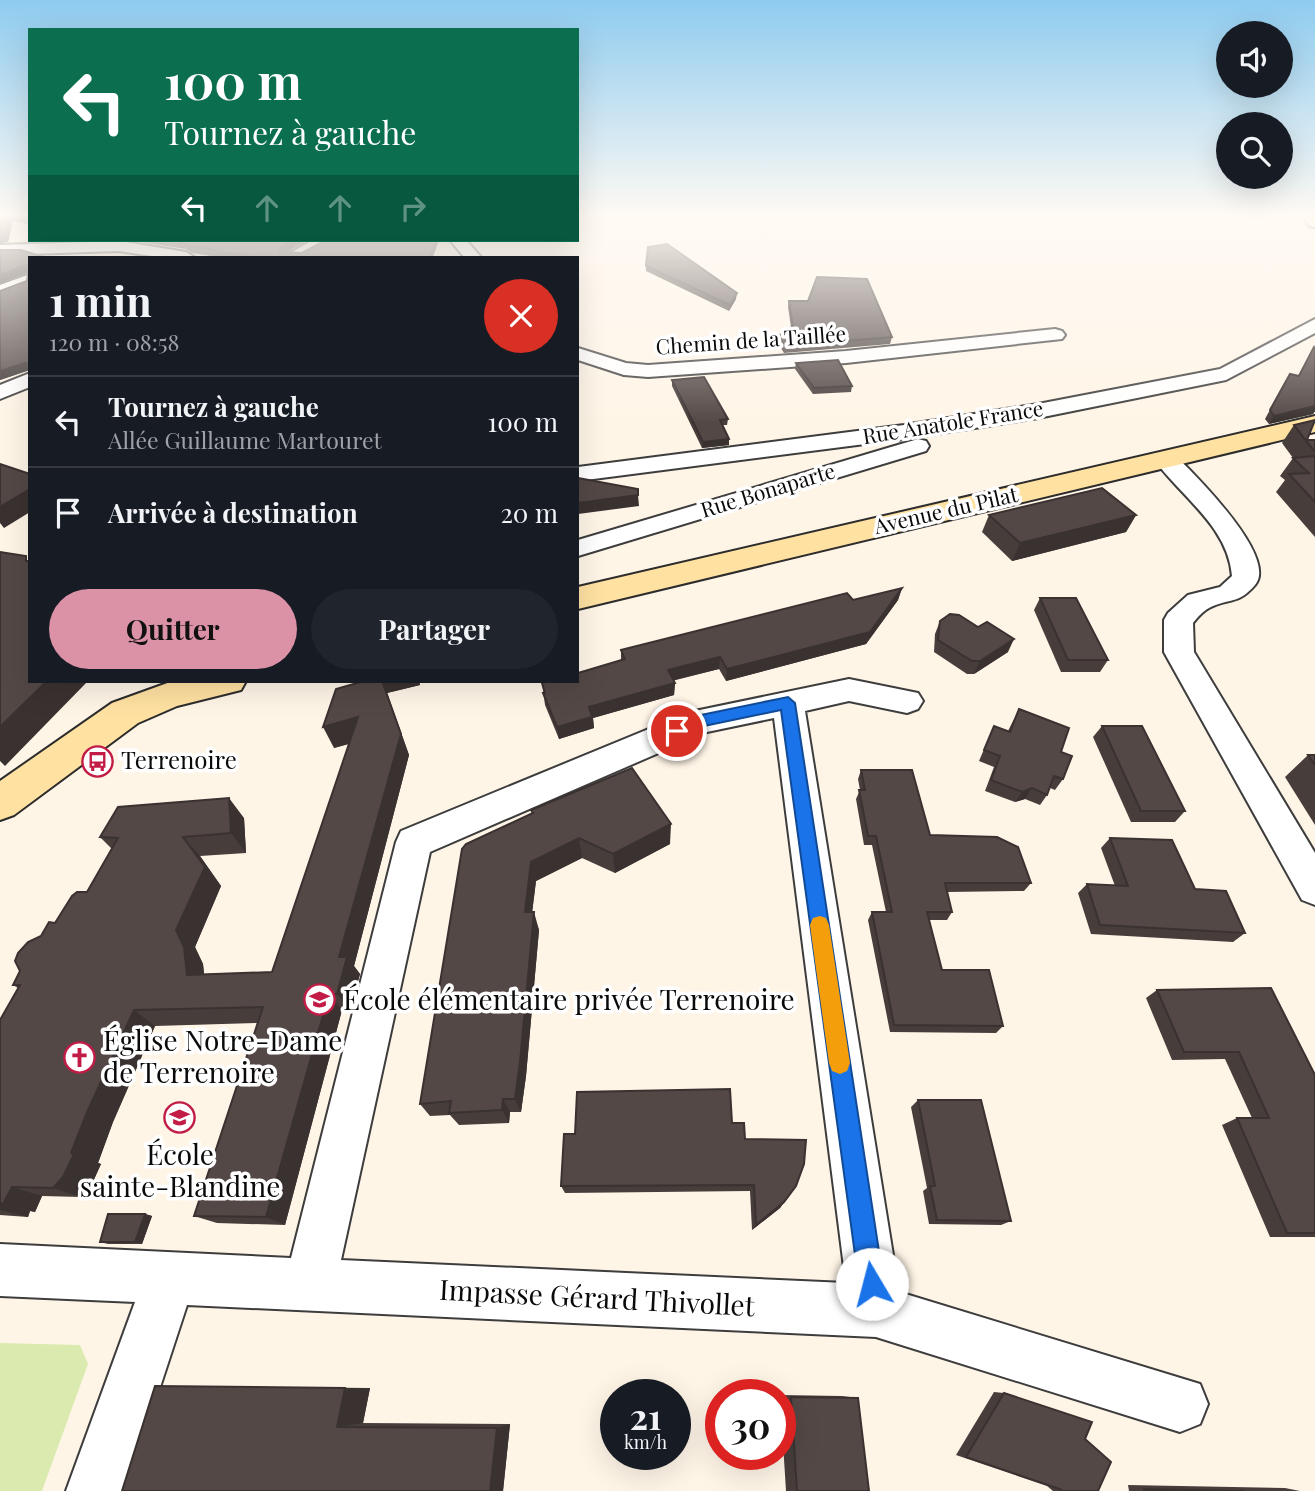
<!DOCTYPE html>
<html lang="fr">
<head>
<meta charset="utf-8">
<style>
  body { margin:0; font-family:"Playfair Display",serif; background:#20242c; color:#f1f3f6; height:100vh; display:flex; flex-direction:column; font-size:26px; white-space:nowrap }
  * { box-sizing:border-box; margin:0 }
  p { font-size:23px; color:#9ea1a6 }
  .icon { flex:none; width:38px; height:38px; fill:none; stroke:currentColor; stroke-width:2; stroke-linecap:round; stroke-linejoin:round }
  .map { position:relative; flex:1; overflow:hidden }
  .panel { position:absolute; left:28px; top:256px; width:551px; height:427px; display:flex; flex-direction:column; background:#171b24; border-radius:0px; box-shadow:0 7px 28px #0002 }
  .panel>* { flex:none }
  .guide { position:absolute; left:28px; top:28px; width:551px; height:214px; border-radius:0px; box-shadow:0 7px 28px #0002; background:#0b6e4f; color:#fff; overflow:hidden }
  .fabs { position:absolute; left:1216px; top:21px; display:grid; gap:14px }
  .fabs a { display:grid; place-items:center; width:77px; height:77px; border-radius:50%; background:#171b24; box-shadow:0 7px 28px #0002; font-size:35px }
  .speed { position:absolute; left:600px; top:1379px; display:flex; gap:14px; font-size:35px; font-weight:700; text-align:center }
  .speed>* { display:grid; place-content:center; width:91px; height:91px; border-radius:50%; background:#171b24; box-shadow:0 7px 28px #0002; line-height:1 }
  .speed small { font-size:18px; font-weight:400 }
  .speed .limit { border:10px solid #d22; background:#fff; color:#111 }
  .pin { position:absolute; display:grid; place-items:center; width:60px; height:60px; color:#fff; margin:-30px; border:4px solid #fff; border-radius:50%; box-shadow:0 2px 7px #0007 }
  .me { position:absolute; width:77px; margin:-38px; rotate:352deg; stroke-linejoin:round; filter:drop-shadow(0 0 5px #0008) }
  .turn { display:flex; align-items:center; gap:24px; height:147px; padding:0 21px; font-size:32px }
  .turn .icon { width:91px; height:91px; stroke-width:2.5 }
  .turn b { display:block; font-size:49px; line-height:60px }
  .lanes { display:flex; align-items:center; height:66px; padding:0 21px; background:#0003; justify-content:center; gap:35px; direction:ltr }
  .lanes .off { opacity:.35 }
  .round { display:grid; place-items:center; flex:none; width:74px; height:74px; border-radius:37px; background:#20242c }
  .overview { display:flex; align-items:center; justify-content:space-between; height:119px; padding:0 21px }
  h1 { font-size:42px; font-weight:700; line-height:52px }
  .button { display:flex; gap:14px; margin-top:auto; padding:14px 21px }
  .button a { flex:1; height:80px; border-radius:42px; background:#db92a7; color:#111; font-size:28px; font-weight:700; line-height:80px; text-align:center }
  .button a+a { background:#20242c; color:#f1f3f6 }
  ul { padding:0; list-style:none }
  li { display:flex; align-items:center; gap:21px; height:91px; padding:0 21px; border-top:2px solid #363941 }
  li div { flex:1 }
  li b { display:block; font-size:26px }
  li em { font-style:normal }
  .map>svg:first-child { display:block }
</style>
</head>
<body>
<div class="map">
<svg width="1315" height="1491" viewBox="0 0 1315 1491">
  <rect width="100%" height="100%" fill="#fff5e7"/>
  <polygon fill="#dbebaf" points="0,1343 80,1345 88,1364 42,1491 0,1491"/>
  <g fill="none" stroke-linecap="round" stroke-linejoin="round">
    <defs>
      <g id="street">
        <polygon points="313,240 333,240 303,257 283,257"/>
        <polygon points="450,240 466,240 481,257 464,257"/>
        <polygon points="119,241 186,252 194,257 158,257 119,251 0,255 0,245"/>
        <polygon points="30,274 30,285 0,296 0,285"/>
        <polygon points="1315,319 1315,333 1226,380 1038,418 904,439 578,481 578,467 904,425 1038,404 1220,369"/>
        <polygon points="1055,329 1062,331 1065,335 1062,339 846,363 648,377 624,375 578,360 578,348 626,363 648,365 846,351"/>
        <polygon points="30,373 30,387 0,399 0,385"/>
        <polygon points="918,439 926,441 929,446 926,451 578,556 578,540"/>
        <path d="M1166,452L1174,454C1194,474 1279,557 1255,585C1238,605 1228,598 1209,608C1203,611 1197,618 1193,623L1194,652L1315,853V905L1302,900L1164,652V620L1168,613L1188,595L1220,587L1232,576C1228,526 1181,497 1154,459L1158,454Z"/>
        <path d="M849,679L918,693L923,701L918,709L907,713L849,701L805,711L899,1292L1200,1384L1208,1404L1200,1424L1180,1432L876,1337L187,1305L126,1491H66L135,1302L0,1296V1244L291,1258L396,842L401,831L690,712ZM774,718L846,1283L341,1260L430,852L707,732Z"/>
      </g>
      <g id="secondary">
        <polygon points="1303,215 1315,215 1315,227 1309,226"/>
        <polygon points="1315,416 1315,432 578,609 578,587"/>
        <polygon points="173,681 246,681 241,690 177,706 138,723 14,815 0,820 0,781 112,703"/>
      </g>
    </defs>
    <use href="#street" stroke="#3d3d3d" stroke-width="4"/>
    <use href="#secondary" stroke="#2c2c2c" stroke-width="4"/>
    <use href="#street" fill="#fff" fill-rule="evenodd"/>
    <use href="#secondary" fill="#ffe1a2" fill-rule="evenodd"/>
  </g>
  <g fill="#473e3c">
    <polygon points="0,215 30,215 30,224 13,221 8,242 0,243"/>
    <polygon points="128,240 308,240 286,252 433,257 217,257 192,253 186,249"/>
    <polygon points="0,250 30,257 30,370 0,380 27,281 28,272 0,283"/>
    <polygon points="646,266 736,299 729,311 646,271"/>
    <polygon points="789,301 892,337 890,344 784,353 777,342 778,335 792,334 788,307"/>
    <polygon points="1314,347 1315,348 1315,411 1313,414 1269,424 1265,419 1285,382 1290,374 1298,376"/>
    <polygon points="796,363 852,386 851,392 813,394 795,369"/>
    <polygon points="672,380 728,419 727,425 723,425 729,439 729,445 702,448 672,386"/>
    <polygon points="1294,425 1307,440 1315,440 1315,537 1276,492 1285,480 1280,476 1293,458 1282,443"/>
    <polygon points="989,515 1136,515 1126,532 1012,561 982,532"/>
    <polygon points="902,588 898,600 866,644 726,681 719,669 673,680 675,683 674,695 593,718 594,728 559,739 545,705 542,683 621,660 621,650 853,600"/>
    <polygon points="1040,598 1108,660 1100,672 1061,672 1034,610"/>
    <polygon points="940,621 1008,652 974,674 967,674 934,652 935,634"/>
    <polygon points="364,681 419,681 420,685 387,693 409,755 354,966 360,974 350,1010 342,1010 285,1225 217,1223 194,1216 258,1023 155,1026 113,1122 98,1163 101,1164 91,1186 81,1197 42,1196 35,1212 30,1211 28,1217 0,1215 0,1020 18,988 13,985 41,936 87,892 112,849 100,837 244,818 246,853 200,856 221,886 195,947 203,964 204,974 272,972 349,744 334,748"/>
    <polygon points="1019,709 1061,752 1063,779 1055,790 1050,788 1047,795 1040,805 1025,799 1015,802 985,791 994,767 979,761 994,726 1008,731"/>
    <polygon points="1102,726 1185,811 1175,822 1131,822 1093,737"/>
    <polygon points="1308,755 1315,755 1315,825 1285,777"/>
    <polygon points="861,770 930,835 1031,883 1024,891 947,892 952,912 947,920 929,920 942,970 1003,1026 996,1033 890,1032 868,920 872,912 886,912 872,845 864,845 856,799 860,790 858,779"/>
    <polygon points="531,810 670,844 615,873 582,858 536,881 532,912 539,930 526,1076 521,1112 510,1112 509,1123 459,1125 450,1115 430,1116 420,1104 532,814"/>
    <polygon points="1110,838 1195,889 1245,933 1233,942 1091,934 1078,893 1087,884 1115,886 1101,848"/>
    <polygon points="1157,990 1315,1075 1315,1237 1270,1237 1222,1125 1237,1118 1252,1118 1225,1059 1172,1060 1146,998"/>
    <polygon points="918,1100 1011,1221 1001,1225 929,1224 923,1191 927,1188 911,1107"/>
    <polygon points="732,1123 745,1139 796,1186 780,1208 752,1230 750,1191 565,1193 561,1186"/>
    <polygon points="145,1214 152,1216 142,1244 108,1244 100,1242"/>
    <polygon points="155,1386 195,1386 370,1388 363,1423 510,1424 503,1491 122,1491"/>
    <polygon points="994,1392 1004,1393 1098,1491 1053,1491 1047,1486 956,1455"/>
    <polygon points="780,1395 842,1396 858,1398 869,1491 786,1491"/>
    <polygon points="1128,1485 1285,1488 1300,1491 1129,1491"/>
  </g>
  <g fill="#3a3231">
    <polygon points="10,215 13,221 8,242 0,243 0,236"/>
    <polygon points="295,240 308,240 282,255 279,252 280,248"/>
    <polygon points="436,240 439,240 433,257 430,257"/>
    <polygon points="25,265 29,272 0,283 0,275"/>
    <polygon points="737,293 736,299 729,311 730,305"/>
    <polygon points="25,363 29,370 0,380 0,371"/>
    <polygon points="1315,406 1315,411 1313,414 1269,424 1274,416"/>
    <polygon points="729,439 729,445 702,448 703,442"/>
    <polygon points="30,489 30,512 4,528 0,523 0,507"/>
    <polygon points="638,495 639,506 578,514 578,503"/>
    <polygon points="1136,515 1126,532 1012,561 1020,543"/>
    <polygon points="902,588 898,600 866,644 726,681 727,669"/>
    <polygon points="1014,639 1008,652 974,674 980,661"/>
    <polygon points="720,657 719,669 668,682 668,670"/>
    <polygon points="47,681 88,681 5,766 0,761 0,727"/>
    <polygon points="382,681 419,681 420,685 387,693 409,755 354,966 360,974 350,1010 337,994 339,957"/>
    <polygon points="675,683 674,695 593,718 594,728 559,739 557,727 589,707"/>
    <polygon points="358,717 368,738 334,748 323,727"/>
    <polygon points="1032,788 1025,799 1015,802 1022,792"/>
    <polygon points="229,798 244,818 246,853 231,833"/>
    <polygon points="671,824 670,844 615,873 613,854"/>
    <polygon points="183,837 200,856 221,886 195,947 203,964 206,991 187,975 176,930"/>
    <polygon points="579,838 582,858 536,881 530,930 525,912 531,862"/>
    <polygon points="534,912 539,930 526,1076 521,1112 515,1099"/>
    <polygon points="329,994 342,1010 285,1225 266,1217"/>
    <polygon points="134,1010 155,1026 113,1122 98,1163 71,1153 88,1110"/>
    <polygon points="503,1099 510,1112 509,1123 502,1110"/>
    <polygon points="74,1154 101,1164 91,1186 81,1197 53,1188"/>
    <polygon points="12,1187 42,1196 35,1212 3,1204"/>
    <polygon points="784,1202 780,1208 752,1230 756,1225"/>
    <polygon points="0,1203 30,1211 28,1217 0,1210"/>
    <polygon points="145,1214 152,1216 142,1244 135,1242"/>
    <polygon points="345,1388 370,1388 363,1423 337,1427"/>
    <polygon points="510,1424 503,1491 490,1491 497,1428"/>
  </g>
  <g fill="#534846" stroke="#3a3231" stroke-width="2">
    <polygon points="0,215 30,215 30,218 10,215 5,236 0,236"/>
    <polygon points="164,240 295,240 280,248 279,252 302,253 326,240 436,240 430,257 251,257 190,246 184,243"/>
    <polygon points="667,244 737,293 730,305 646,266 648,247"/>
    <polygon points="0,250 21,250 44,257 30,257 30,364 25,363 0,371 0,291 27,281 29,267 25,265 0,275"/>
    <polygon points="817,277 867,279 892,337 785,346 778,335 794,334 789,301 808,301"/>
    <polygon points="1314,347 1315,348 1315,406 1274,416 1270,410 1290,374 1299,376"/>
    <polygon points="838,360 852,386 814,388 796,363"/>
    <polygon points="704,377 728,419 720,420 729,439 703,442 672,380"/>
    <polygon points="1315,420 1307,440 1315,440 1315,452 1294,425"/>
    <polygon points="1315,456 1315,502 1289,474 1309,473 1293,458"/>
    <polygon points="0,464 30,474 30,489 0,507"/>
    <polygon points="578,478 638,489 638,495 578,503"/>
    <polygon points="1102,488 1136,515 1020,543 989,515"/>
    <polygon points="0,552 26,556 26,561 30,561 30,681 47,681 0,727"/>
    <polygon points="902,588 870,632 727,669 720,657 668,670 675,683 589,707 592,717 557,727 543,693 545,693 542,683 550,681 578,681 578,673 625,659 621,650 847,593 853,600"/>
    <polygon points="1040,598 1076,598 1108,660 1068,660"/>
    <polygon points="950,614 959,615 978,627 987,622 1014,639 980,661 972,661 938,640 940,621"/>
    <polygon points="364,681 382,681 401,734 339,957 347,957 337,994 329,994 266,1217 194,1216 263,1007 134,1010 88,1110 71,1153 74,1154 63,1177 53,1188 12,1187 3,1204 0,1203 0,1020 20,985 13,985 20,971 15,961 18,953 28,942 41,936 49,922 55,923 72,896 77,892 87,892 118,838 100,837 118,807 229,798 231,833 183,837 205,867 176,930 184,947 187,975 272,972 358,717 323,727 336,689"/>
    <polygon points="1019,709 1069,728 1061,752 1072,756 1063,779 1054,776 1047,795 1032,788 1022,792 991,780 1000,756 984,750 994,726 1010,732"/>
    <polygon points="1102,726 1142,726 1185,811 1141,811"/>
    <polygon points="1308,755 1315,755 1315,765"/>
    <polygon points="632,768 671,824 613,854 579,838 531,862 525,912 534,912 520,1062 515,1099 503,1099 502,1110 449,1113 451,1101 420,1104 462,849 466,844 533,813 531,810"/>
    <polygon points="861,770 912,770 930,835 997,837 1018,847 1031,883 945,883 952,912 927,912 942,970 989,970 1003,1026 894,1025 872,912 892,912 876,836 868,836 859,790 865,790"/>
    <polygon points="1110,838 1172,840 1195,889 1226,891 1245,933 1100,925 1087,884 1128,886"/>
    <polygon points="1271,988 1315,1075 1315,1233 1287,1233 1237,1118 1269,1118 1239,1052 1184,1052 1157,990"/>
    <polygon points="730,1089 732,1123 744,1123 745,1139 806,1140 804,1164 796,1186 784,1202 756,1225 754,1185 561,1186 564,1134 575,1134 577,1092"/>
    <polygon points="918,1100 981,1100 1011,1221 937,1220 930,1186 935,1186"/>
    <polygon points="108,1214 145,1214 135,1242 100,1242"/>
    <polygon points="155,1386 345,1388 337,1427 497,1428 490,1491 122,1491"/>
    <polygon points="1004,1393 1092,1422 1085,1439 1111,1462 1098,1491 1062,1491 1060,1489 966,1457"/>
    <polygon points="791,1397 858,1398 869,1491 797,1491"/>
    <polygon points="1144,1489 1245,1491 1144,1491"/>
  </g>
  <linearGradient id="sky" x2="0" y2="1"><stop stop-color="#8ecbef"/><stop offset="0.51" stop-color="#fffaf4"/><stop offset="1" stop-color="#fffaf4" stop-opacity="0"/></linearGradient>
  <rect width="1315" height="423" fill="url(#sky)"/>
  <polygon fill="#1a73e8" stroke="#114b97" stroke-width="2" points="788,697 795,703 884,1284 880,1293 872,1296 863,1293 859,1284 781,710 704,726 677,737 669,731 672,727 701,715"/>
  <polygon fill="#f59e0b" points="820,916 826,918 829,925 850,1063 847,1071 840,1074 832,1071 829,1063 810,925 813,918"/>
  <defs>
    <symbol id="bus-ring" viewBox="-11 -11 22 22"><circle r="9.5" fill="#fff" stroke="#c11b46" stroke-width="1.5"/><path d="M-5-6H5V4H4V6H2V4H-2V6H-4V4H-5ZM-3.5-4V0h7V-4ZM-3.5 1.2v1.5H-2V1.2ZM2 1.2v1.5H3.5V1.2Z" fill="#c11b46"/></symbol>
    <symbol id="school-ring" viewBox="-11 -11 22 22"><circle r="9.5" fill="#fff" stroke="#c11b46" stroke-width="1.5"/><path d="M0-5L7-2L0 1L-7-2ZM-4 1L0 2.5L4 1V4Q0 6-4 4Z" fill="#c11b46"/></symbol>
    <symbol id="church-ring" viewBox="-11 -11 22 22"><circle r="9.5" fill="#fff" stroke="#c11b46" stroke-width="1.5"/><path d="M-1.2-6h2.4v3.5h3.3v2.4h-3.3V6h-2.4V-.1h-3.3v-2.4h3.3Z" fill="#c11b46"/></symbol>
  </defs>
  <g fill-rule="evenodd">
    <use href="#bus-ring" x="80" y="744" width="35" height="35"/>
    <use href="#school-ring" x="302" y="982" width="35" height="35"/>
    <use href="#church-ring" x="62" y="1040" width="35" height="35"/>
    <use href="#school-ring" x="162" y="1100" width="35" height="35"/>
  </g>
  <g text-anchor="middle" stroke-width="7" stroke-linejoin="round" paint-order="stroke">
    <g font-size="21" fill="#0a0a0a" stroke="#fff">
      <text transform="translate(751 341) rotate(-4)" y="7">Chemin de la Taillée</text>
      <text transform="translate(953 423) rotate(-9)" y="7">Rue Anatole France</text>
      <text transform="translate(768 491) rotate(-17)" y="7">Rue Bonaparte</text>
      <text transform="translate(946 511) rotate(-13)" y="7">Avenue du Pilat</text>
    </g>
    <g font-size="24" fill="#0a0a0a" stroke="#fff" text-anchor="start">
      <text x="121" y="769">Terrenoire</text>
    </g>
    <g font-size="28" fill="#0a0a0a" stroke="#fff" text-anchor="start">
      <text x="343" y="1010">École élémentaire privée Terrenoire</text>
      <text x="103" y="1051">Église Notre-Dame<tspan x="103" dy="32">de Terrenoire</tspan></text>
      <text x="180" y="1165" text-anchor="middle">École<tspan x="180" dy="32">sainte-Blandine</tspan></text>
    </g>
    <g font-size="28" fill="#0a0a0a" stroke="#fff">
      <text transform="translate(597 1298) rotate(3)" y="10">Impasse Gérard Thivollet</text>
    </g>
  </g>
</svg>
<div class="fabs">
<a><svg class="icon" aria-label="sound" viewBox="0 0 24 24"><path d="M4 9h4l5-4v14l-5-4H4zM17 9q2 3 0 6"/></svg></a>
<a><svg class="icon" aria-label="search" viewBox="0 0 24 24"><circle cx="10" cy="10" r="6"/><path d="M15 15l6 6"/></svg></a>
</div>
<div class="speed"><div>21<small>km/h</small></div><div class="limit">30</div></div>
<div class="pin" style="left:677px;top:731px;background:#d93025"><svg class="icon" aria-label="arrive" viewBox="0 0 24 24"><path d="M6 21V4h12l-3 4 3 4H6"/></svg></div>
<svg class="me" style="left:872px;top:1284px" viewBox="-20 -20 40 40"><circle r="19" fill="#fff"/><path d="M0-13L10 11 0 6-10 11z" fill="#1a73e8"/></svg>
<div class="guide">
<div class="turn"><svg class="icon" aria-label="left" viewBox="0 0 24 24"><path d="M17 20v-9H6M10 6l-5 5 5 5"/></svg><div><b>100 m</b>Tournez à gauche</div></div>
<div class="lanes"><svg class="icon" aria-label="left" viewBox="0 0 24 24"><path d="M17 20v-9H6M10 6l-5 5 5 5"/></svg><svg class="icon off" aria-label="ahead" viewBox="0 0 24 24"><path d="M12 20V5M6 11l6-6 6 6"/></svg><svg class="icon off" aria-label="ahead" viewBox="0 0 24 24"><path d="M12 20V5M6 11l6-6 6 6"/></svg><svg class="icon off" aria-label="right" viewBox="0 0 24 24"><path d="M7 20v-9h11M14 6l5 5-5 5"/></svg></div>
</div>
<section class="panel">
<div class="overview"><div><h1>1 min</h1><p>120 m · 08:58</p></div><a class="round" style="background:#d93025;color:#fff"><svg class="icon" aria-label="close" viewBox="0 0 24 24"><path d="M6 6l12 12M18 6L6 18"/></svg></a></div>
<ul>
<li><svg class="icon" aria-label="left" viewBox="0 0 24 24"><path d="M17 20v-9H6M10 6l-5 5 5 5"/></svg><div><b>Tournez à gauche</b><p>Allée Guillaume Martouret</p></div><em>100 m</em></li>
<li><svg class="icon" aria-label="arrive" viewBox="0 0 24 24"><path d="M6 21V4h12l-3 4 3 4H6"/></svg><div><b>Arrivée à destination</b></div><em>20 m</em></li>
</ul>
<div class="button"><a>Quitter</a><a>Partager</a></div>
</section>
</div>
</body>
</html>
